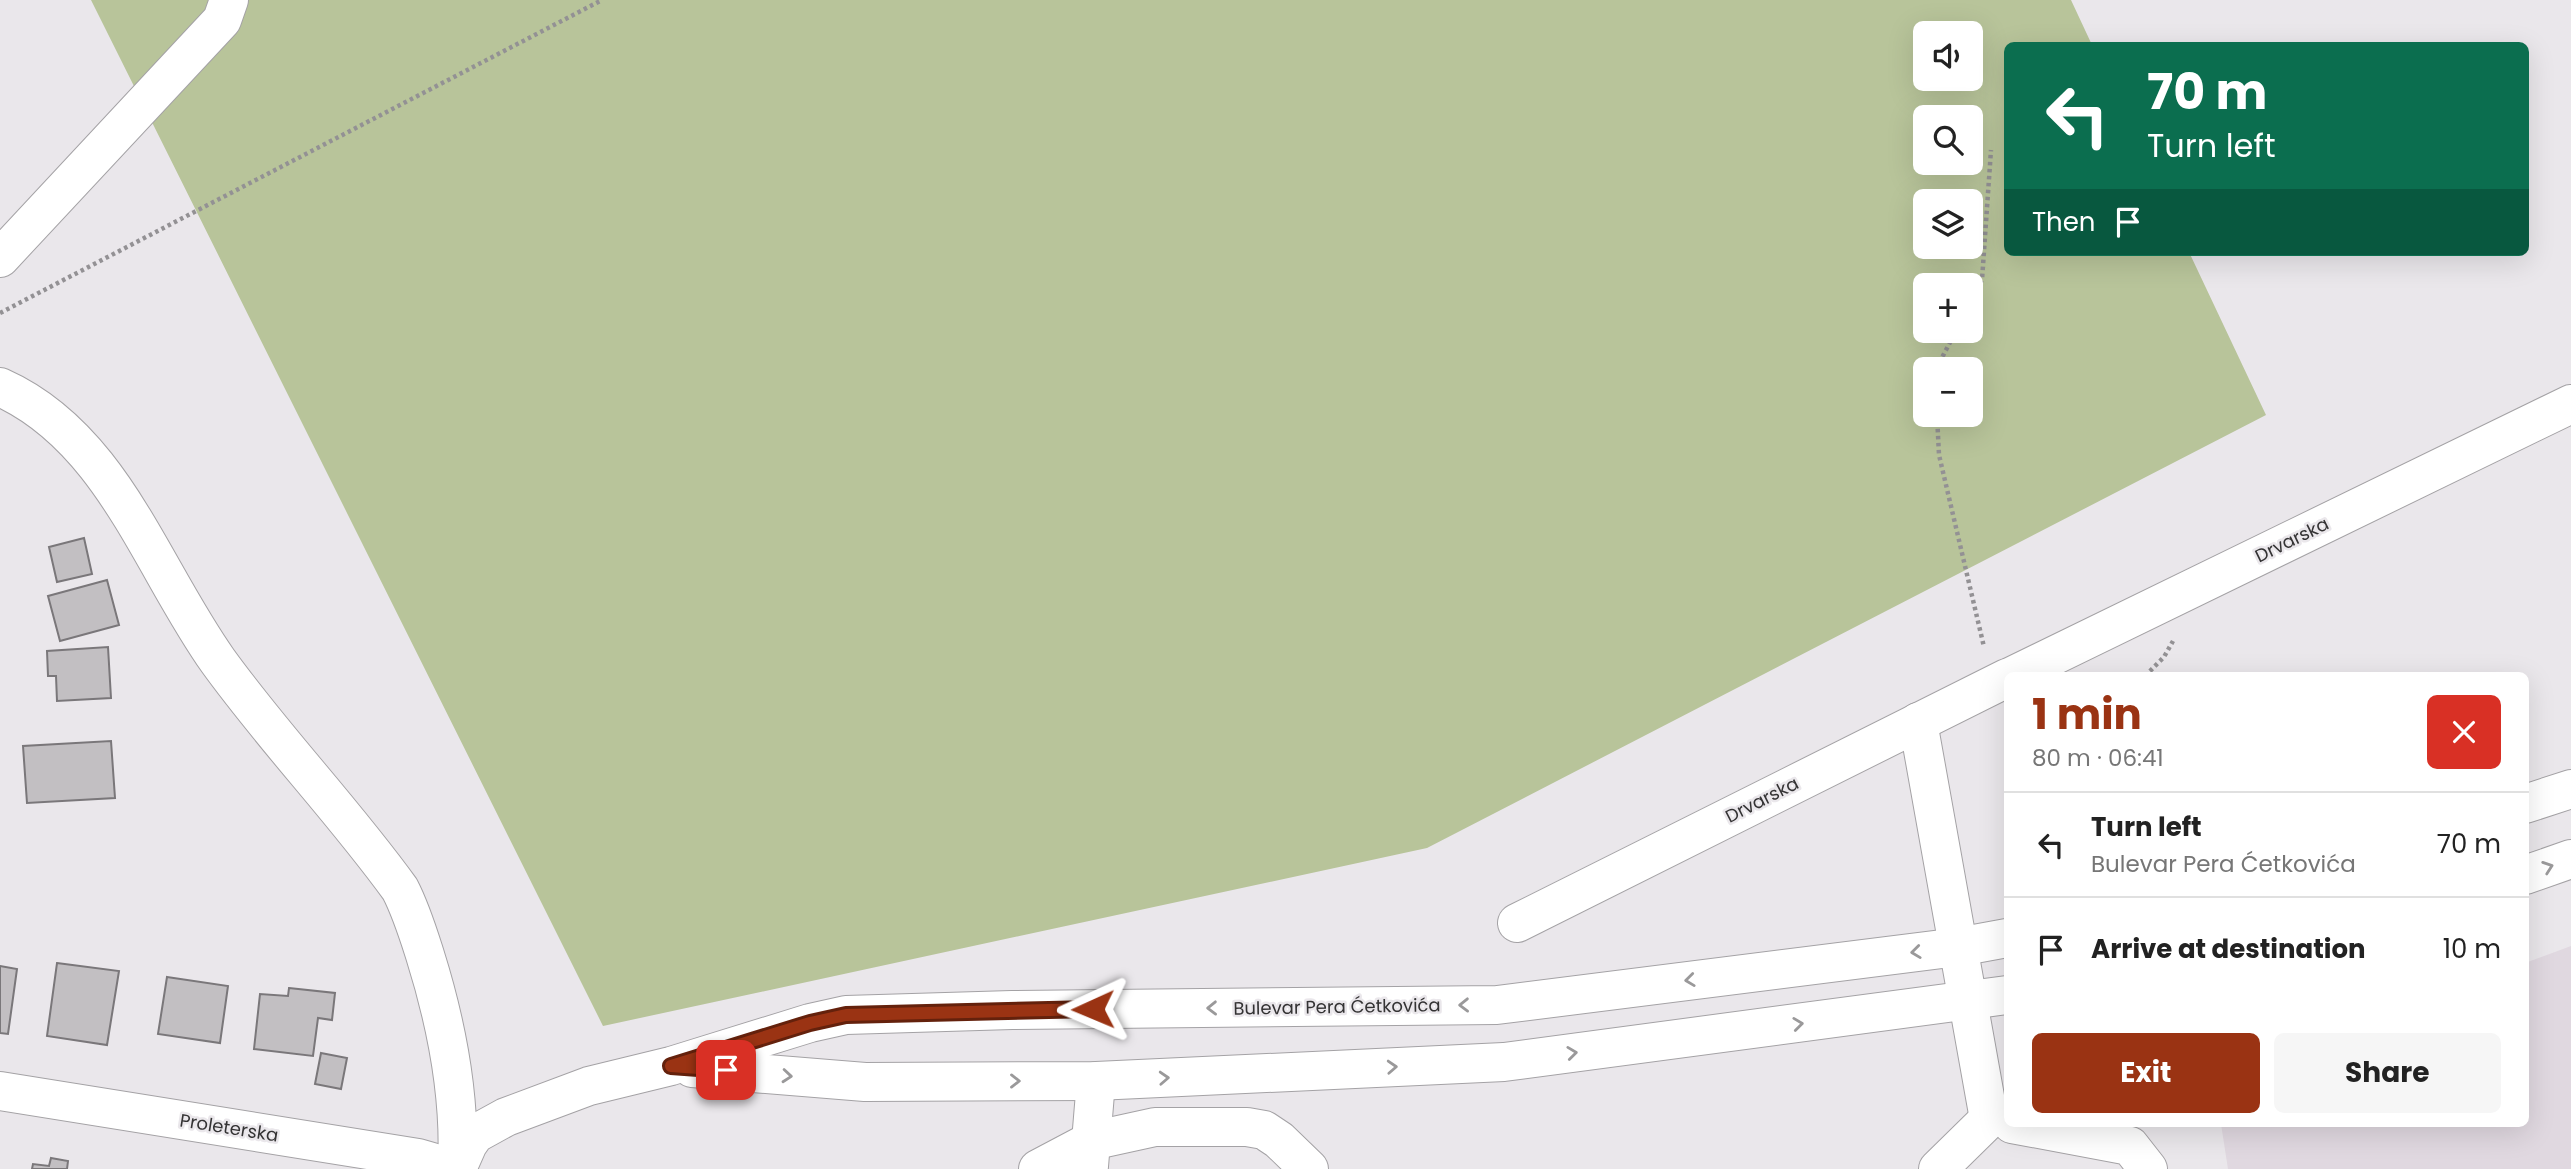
<!DOCTYPE html>
<html lang="en">
<head>
<meta charset="utf-8">
<style>
  body { margin:0; font-family:Poppins,sans-serif; background:#f6f6f6; color:#222; height:100vh; display:flex; flex-direction:column; font-size:26px; white-space:nowrap }
  * { box-sizing:border-box; margin:0 }
  p { font-size:23px; color:#767676 }
  .icon { flex:none; width:38px; height:38px; fill:none; stroke:currentColor; stroke-width:2; stroke-linecap:round; stroke-linejoin:round }
  .map { position:relative; flex:1; overflow:hidden }
  .drawer { position:absolute; left:2004px; top:672px; width:525px; height:455px; display:flex; flex-direction:column; background:#fff; border-radius:10px; box-shadow:0 7px 28px #0002 }
  .drawer>* { flex:none }
  .banner { position:absolute; left:2004px; top:42px; width:525px; height:214px; border-radius:10px; box-shadow:0 7px 28px #0002; background:#0b6e4f; color:#fff; overflow:hidden }
  .controls { position:absolute; left:1913px; top:21px; display:grid; gap:14px }
  .controls a { display:grid; place-items:center; width:70px; height:70px; border-radius:10px; background:#fff; box-shadow:0 7px 28px #0002; font-size:35px }
  .pin { position:absolute; display:grid; place-items:center; width:60px; height:60px; color:#fff; margin:-30px; border-radius:14px; box-shadow:0 4px 10px #0006 }
  .me { position:absolute; width:77px; margin:-38px; rotate:269deg; stroke-linejoin:round; filter:drop-shadow(0 0 5px #0008) }
  .turn { display:flex; align-items:center; gap:24px; height:147px; padding:0 28px; font-size:32px }
  .turn .icon { width:91px; height:91px; stroke-width:2.5 }
  .turn b { display:block; font-size:49px; line-height:60px }
  .then { display:flex; align-items:center; height:66px; padding:0 28px; background:#0003; gap:14px; font-size:26px }
  .round { display:grid; place-items:center; flex:none; width:74px; height:74px; border-radius:10px; background:#f6f6f6 }
  .overview { display:flex; align-items:center; justify-content:space-between; height:119px; padding:0 28px }
  h1 { font-size:42px; font-weight:700; line-height:52px; color:#9a3313 }
  .cta { display:flex; gap:14px; margin-top:auto; padding:14px 28px }
  .cta a { flex:1; height:80px; border-radius:10px; background:#9a3313; color:#fff; font-size:28px; font-weight:700; line-height:80px; text-align:center }
  .cta a+a { background:#f6f6f6; color:#222 }
  ul { padding:0; list-style:none }
  li { display:flex; align-items:center; gap:21px; height:105px; padding:0 28px; border-top:2px solid #e0e0e0 }
  li div { flex:1 }
  li b { display:block; font-size:26px }
  li em { font-style:normal }
  .map>svg:first-child { display:block }
</style>
</head>
<body>
<div class="map">
<svg width="2571" height="1169" viewBox="0 0 2571 1169">
  <rect width="100%" height="100%" fill="#eae7eb"/>
  <polygon fill="#e0d8e0" points="2571,946 2571,1169 2228,1169 2221,1124 2525,1124 2525,963"/>
  <path fill="#b8c49a" fill-rule="evenodd" d="M91,0H2071L2092,45L2007,46V252H2189L2266,415L1427,848L603,1026ZM1925,33H1970V79H1925ZM1925,117H1970V163H1925ZM1925,201H1970V247H1925ZM1925,285H1970V331H1925ZM1925,369H1970V415H1925Z"/>
  <g fill="#c2bfc2" stroke="#7a777a" stroke-width="2">
    <polygon points="84,538 92,574 57,582 49,547"/>
    <polygon points="107,580 119,625 60,641 48,596"/>
    <polygon points="108,647 111,698 57,701 56,676 48,676 47,651"/>
    <polygon points="111,741 115,798 27,803 23,746"/>
    <polygon points="57,963 119,971 107,1045 47,1036"/>
    <polygon points="0,966 17,969 8,1034 0,1033"/>
    <polygon points="167,977 228,986 220,1043 158,1034"/>
    <polygon points="289,988 335,993 332,1020 318,1018 313,1056 254,1049 260,994 288,996"/>
    <polygon points="321,1053 347,1058 341,1089 315,1084"/>
    <polygon points="51,1158 68,1161 67,1169 32,1169 33,1164 49,1166"/>
  </g>
  <g fill="none" stroke-linecap="round" stroke-linejoin="round">
    <defs>
      <g id="minor">
        <polyline points="0,258 222,20 229,0"/>
        <path d="M0,387C112,437 151,567 218,661C275,740 343,810 400,889C411,910 418,933 425,955C447,1025 461,1096 457,1169"/>
        <polyline points="2012,676 2571,404"/>
        <polyline points="1918,722 1989,1119"/>
        <polyline points="1517,923 2007,678"/>
        <polyline points="0,1091 418,1158 456,1169"/>
        <polyline points="2012,1124 2130,1146 2148,1169"/>
        <polyline points="1089,1166 1096,1081"/>
        <polyline points="1038,1169 1091,1141 1155,1127 1247,1127 1264,1130 1279,1140 1309,1169"/>
        <polyline points="1938,1169 1989,1119"/>
      </g>
      <g id="major">
        <polyline points="2525,804 2571,789"/>
        <polyline points="2525,875 2571,859"/>
        <polyline points="692,1068 865,1082 1096,1081 1504,1062 2007,995"/>
        <polyline points="457,1169 468,1144 475,1134 506,1117 589,1086 671,1066 810,1023 846,1015 1012,1010 1497,1005 1958,947 2007,938"/>
      </g>
    </defs>
    <use href="#minor" stroke="#a4a2a5" stroke-width="40"/>
    <use href="#major" stroke="#a4a2a5" stroke-width="40"/>
    <g stroke="#939194" stroke-width="4.5" stroke-dasharray="3.5 3.5" stroke-linecap="butt">
      <polyline points="1970,302 1982,280 1991,150"/>
      <polyline points="0,313 602,0"/>
      <polyline points="1936,369 1956,331"/>
      <polyline points="1937,415 1939,455 1984,647"/>
      <polyline points="2145,676 2164,657 2173,641"/>
    </g>
    <use href="#minor" stroke="#fff" stroke-width="38"/>
    <use href="#major" stroke="#fff" stroke-width="38"/>
  </g>
  <defs><path id="oneway-chevron" d="M-2-3.5L2.5 0L-2 3.5" fill="none" stroke-width="1.6" stroke-linecap="round" stroke-linejoin="round" transform="scale(1.75)"/></defs>
  <g stroke="#9a999a">
    <use href="#oneway-chevron" transform="translate(2548 867) rotate(-19)"/>
    <use href="#oneway-chevron" transform="translate(1916 952) rotate(173)"/>
    <use href="#oneway-chevron" transform="translate(1690 980) rotate(173)"/>
    <use href="#oneway-chevron" transform="translate(1464 1005) rotate(179)"/>
    <use href="#oneway-chevron" transform="translate(1212 1008) rotate(179)"/>
    <use href="#oneway-chevron" transform="translate(1798 1024) rotate(-7)"/>
    <use href="#oneway-chevron" transform="translate(1572 1053) rotate(-7)"/>
    <use href="#oneway-chevron" transform="translate(1392 1067) rotate(-3)"/>
    <use href="#oneway-chevron" transform="translate(787 1076) rotate(5)"/>
    <use href="#oneway-chevron" transform="translate(1164 1078) rotate(-3)"/>
    <use href="#oneway-chevron" transform="translate(1015 1081)"/>
  </g>
  <g fill="none" stroke-linecap="round" stroke-linejoin="round">
    <defs>
      <polyline id="route" points="726,1070 671,1066 810,1023 846,1015 1093,1009"/>
    </defs>
    <use href="#route" stroke="#64210c" stroke-width="18"/>
    <use href="#route" stroke="#9a3313" stroke-width="12"/>
  </g>
  <g text-anchor="middle" stroke-width="5" stroke-linejoin="round" paint-order="stroke">
    <g font-size="18" fill="#343334" stroke="#eae7eb">
      <text transform="translate(2292 540) rotate(-26)" y="6">Drvarska</text>
      <text transform="translate(1762 800) rotate(-27)" y="6">Drvarska</text>
      <text transform="translate(1337 1007) rotate(-1)" y="6">Bulevar Pera Ćetkovića</text>
      <text transform="translate(229 1128) rotate(9)" y="6">Proleterska</text>
    </g>
  </g>
</svg>
<div class="controls">
<a><svg class="icon" aria-label="sound" viewBox="0 0 24 24"><path d="M4 9h4l5-4v14l-5-4H4zM17 9q2 3 0 6"/></svg></a>
<a><svg class="icon" aria-label="search" viewBox="0 0 24 24"><circle cx="10" cy="10" r="6"/><path d="M15 15l6 6"/></svg></a>
<a><svg class="icon" aria-label="layers" viewBox="0 0 24 24"><path d="M12 4l9 5-9 5-9-5zM3 14l9 5 9-5"/></svg></a>
<a>+</a>
<a>−</a>
</div>
<div class="pin" style="left:726px;top:1070px;background:#d93025"><svg class="icon" aria-label="arrive" viewBox="0 0 24 24"><path d="M6 21V4h12l-3 4 3 4H6"/></svg></div>
<svg class="me" style="left:1093px;top:1009px" viewBox="-20 -20 40 40"><path d="M0-17L14 15 0 8-14 15z" fill="#9a3313" stroke="#fff" stroke-width="4"/></svg>
<div class="banner">
<div class="turn"><svg class="icon" aria-label="left" viewBox="0 0 24 24"><path d="M17 20v-9H6M10 6l-5 5 5 5"/></svg><div><b>70 m</b>Turn left</div></div>
<div class="then">Then<svg class="icon" aria-label="arrive" viewBox="0 0 24 24"><path d="M6 21V4h12l-3 4 3 4H6"/></svg></div>
</div>
<section class="drawer">
<div class="overview"><div><h1>1 min</h1><p>80 m · 06:41</p></div><a class="round" style="background:#d93025;color:#fff"><svg class="icon" aria-label="close" viewBox="0 0 24 24"><path d="M6 6l12 12M18 6L6 18"/></svg></a></div>
<ul>
<li><svg class="icon" aria-label="left" viewBox="0 0 24 24"><path d="M17 20v-9H6M10 6l-5 5 5 5"/></svg><div><b>Turn left</b><p>Bulevar Pera Ćetkovića</p></div><em>70 m</em></li>
<li><svg class="icon" aria-label="arrive" viewBox="0 0 24 24"><path d="M6 21V4h12l-3 4 3 4H6"/></svg><div><b>Arrive at destination</b></div><em>10 m</em></li>
</ul>
<div class="cta"><a>Exit</a><a>Share</a></div>
</section>
</div>
</body>
</html>
